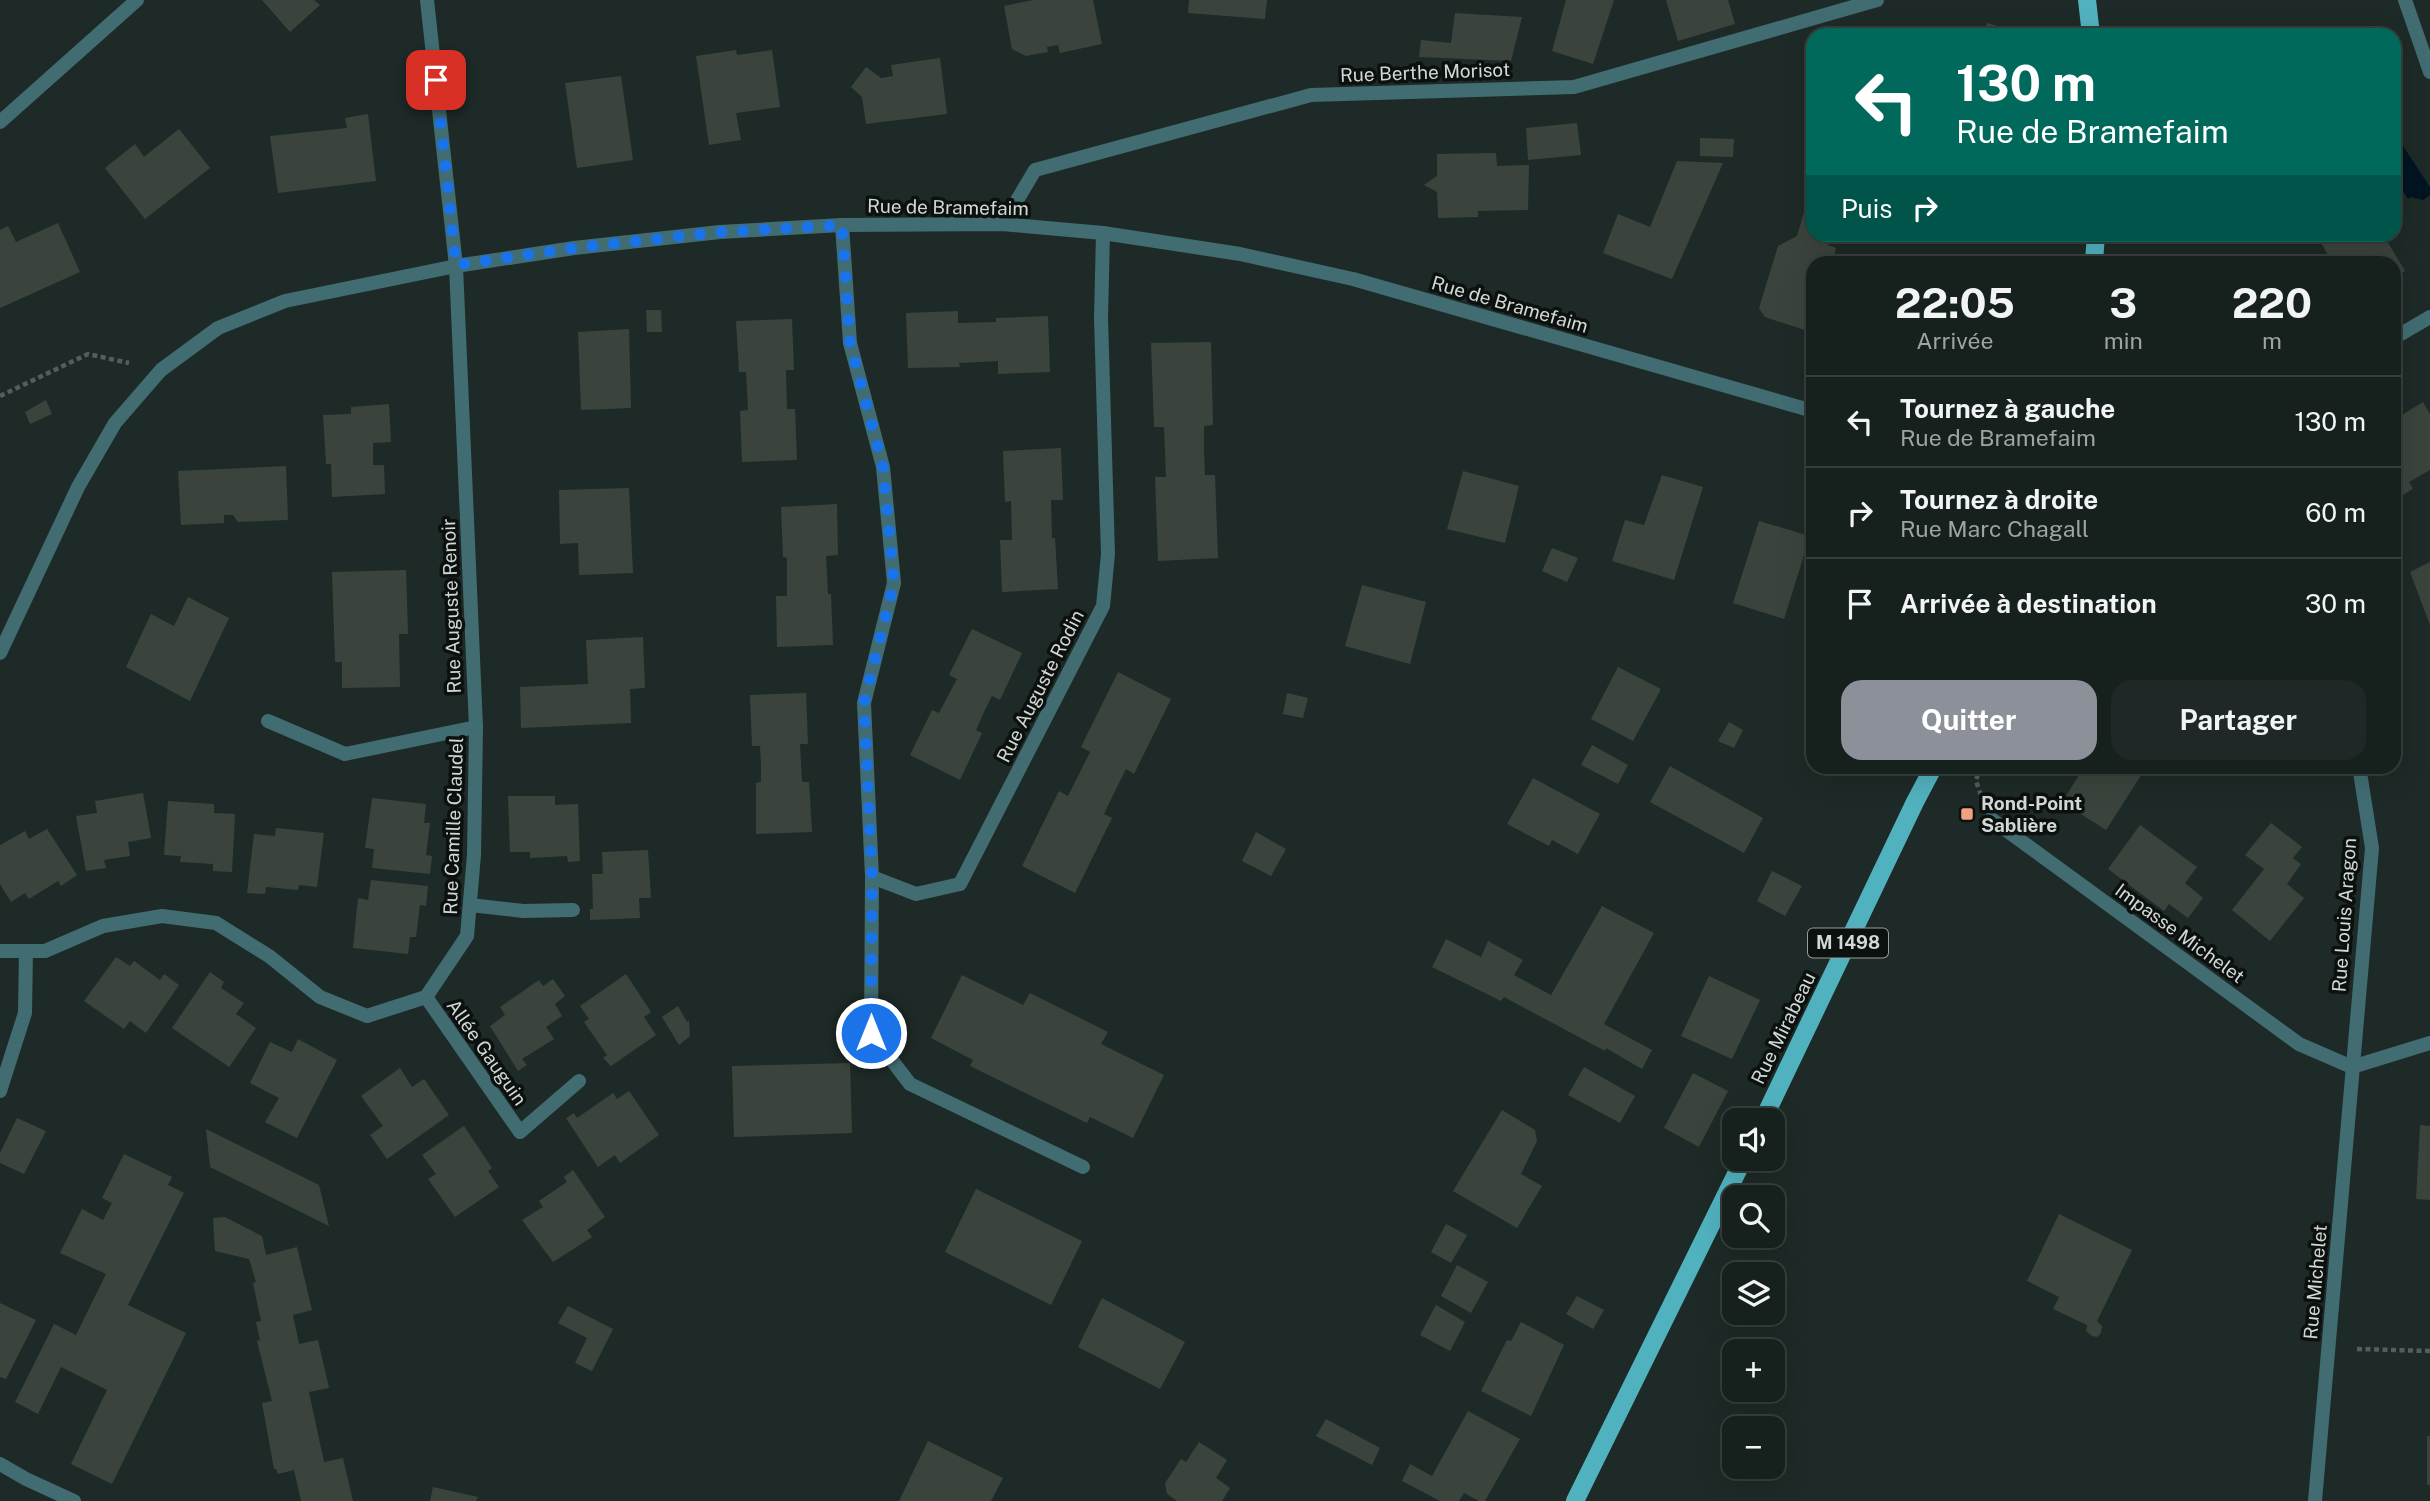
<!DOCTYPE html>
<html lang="fr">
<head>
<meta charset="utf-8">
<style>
  body { margin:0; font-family:"Public Sans",sans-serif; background:#1f2826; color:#f1f3f6; height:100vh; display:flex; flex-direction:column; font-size:26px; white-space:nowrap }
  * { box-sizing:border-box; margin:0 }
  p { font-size:23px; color:#9ea3a4 }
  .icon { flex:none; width:38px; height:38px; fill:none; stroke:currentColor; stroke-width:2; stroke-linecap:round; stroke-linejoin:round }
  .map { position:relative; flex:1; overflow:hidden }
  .sheet { position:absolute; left:1806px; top:256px; width:595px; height:518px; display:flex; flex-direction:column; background:#16201d; border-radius:21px; box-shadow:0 7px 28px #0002,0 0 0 2px #353e3b }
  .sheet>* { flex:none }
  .guide { position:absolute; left:1806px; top:28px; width:595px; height:214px; border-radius:21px; box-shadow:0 7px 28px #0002,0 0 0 2px #353e3b; background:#00695c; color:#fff; overflow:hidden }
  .fabs { position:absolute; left:1722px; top:1108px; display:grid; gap:14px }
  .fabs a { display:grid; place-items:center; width:63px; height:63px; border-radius:14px; background:#16201d; box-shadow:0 7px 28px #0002,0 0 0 2px #353e3b; font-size:35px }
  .pin { position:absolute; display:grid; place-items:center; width:60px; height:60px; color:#fff; margin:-30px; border-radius:14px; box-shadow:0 4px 10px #0006 }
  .me { position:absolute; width:77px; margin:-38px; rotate:0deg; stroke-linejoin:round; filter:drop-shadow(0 0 5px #0008) }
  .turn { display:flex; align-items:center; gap:24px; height:147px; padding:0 35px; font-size:32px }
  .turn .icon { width:91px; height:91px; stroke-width:2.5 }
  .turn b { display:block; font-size:49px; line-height:60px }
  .then { display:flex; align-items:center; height:66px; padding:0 35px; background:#0003; gap:14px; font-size:26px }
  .eta { display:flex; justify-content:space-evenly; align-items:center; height:119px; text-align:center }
  .eta b { font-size:42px; font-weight:700; line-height:49px }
  .primary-button { display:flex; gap:14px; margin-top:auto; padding:14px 35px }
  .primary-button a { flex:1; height:80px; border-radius:21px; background:#8c9099; color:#fff; font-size:28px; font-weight:700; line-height:80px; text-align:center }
  .primary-button a+a { background:#1f2826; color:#f1f3f6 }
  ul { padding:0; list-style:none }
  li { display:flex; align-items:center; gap:21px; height:91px; padding:0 35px; border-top:2px solid #353e3b }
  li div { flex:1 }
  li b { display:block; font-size:26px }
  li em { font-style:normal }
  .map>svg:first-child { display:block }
</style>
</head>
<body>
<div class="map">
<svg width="2430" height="1501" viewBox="0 0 2430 1501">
  <rect width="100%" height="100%" fill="#1e2a27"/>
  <polygon fill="#001421" points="2401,143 2430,187 2430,195 2423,200 2411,197 2408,199 2394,178 2394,147"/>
  <g fill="#3b443c">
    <polygon points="262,0 314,0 320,5 290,32"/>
    <polygon points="1033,0 1093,0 1102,44 1060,53 1058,45 1047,47 1048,52 1026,56 1012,49 1004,6"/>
    <polygon points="1189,0 1267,0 1265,19 1188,13"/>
    <polygon points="1566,0 1614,0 1593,64 1552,51"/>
    <polygon points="1666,0 1728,0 1735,24 1678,41"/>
    <polygon points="1455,13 1522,17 1511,61 1419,57 1421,40 1451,43"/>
    <polygon points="1987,23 2025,34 2025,35 1983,35"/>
    <polygon points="736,50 737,55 772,50 780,107 736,113 741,140 709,145 696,56"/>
    <polygon points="940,58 947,114 866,124 862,97 851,87 866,67 881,78 893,76 891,65"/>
    <polygon points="621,76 633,160 577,168 565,83"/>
    <polygon points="368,114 376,181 278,193 270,136 347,128 345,118"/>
    <polygon points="1577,123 1581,155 1528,160 1526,128"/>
    <polygon points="179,129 210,168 145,219 105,168 135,144 144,157"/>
    <polygon points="1700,138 1734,139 1733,157 1700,156"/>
    <polygon points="1496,153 1497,166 1529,165 1528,210 1478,211 1478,217 1438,218 1437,192 1424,185 1437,176 1437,154"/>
    <polygon points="1677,161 1723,163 1672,279 1603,253 1618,214 1650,227"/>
    <polygon points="1812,184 1813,234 1831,234 1828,245 1836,248 1832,262 1813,262 1813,324 1811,332 1765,317 1759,308 1778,246 1797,236"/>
    <polygon points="58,223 80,272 0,308 0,230 8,226 16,242"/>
    <polygon points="2316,234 2389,234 2387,241 2405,271 2394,277 2394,262 2356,262 2351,254 2332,262"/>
    <polygon points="646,310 661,310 662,332 647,332"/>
    <polygon points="958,311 958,323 996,322 996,318 1048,316 1050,372 998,374 998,361 959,363 960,367 908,368 906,313"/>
    <polygon points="792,319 794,370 786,370 787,409 795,409 797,460 742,462 740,411 748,410 746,372 739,372 736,321"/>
    <polygon points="629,329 631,408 581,410 578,332"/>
    <polygon points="1211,342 1213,425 1204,426 1204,451 1205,475 1215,475 1218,558 1158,561 1155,477 1166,477 1164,427 1154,427 1151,343"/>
    <polygon points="46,400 52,414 30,424 25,412"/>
    <polygon points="2423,402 2430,414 2430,470 2409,482 2413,489 2394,500 2394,420"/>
    <polygon points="389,404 391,442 373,443 373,465 384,465 385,494 332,497 331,464 326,464 323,415 351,414 351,407"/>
    <polygon points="1061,448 1063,500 1051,500 1052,538 1055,538 1058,589 1002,592 1000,540 1012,540 1011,501 1005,502 1003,451"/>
    <polygon points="286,466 288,520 238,522 233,515 224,515 224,523 181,525 178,471"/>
    <polygon points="1463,471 1519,486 1505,543 1447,529"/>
    <polygon points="1662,475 1703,487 1674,580 1612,561 1625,520 1644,525"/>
    <polygon points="629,488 633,573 579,575 578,543 560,544 559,490"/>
    <polygon points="837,504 838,555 826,556 828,594 831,594 833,645 777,647 776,596 787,596 787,558 783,557 781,507"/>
    <polygon points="1759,521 1810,536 1784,619 1733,603"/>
    <polygon points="1552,548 1578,558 1567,582 1542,571"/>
    <polygon points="2430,562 2430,625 2410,572"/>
    <polygon points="406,570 408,634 399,634 400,687 342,688 342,662 335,662 332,572"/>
    <polygon points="1362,585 1426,602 1410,664 1345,646"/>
    <polygon points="188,597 229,618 190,701 126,667 151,614 174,626"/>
    <polygon points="972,629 1022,653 1000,700 992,696 984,712 976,730 982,733 960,780 910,755 932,710 939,713 957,679 949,675"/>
    <polygon points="643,637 645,688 630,689 631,723 521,728 520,687 588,684 586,640"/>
    <polygon points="1618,667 1661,689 1633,741 1591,719"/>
    <polygon points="1118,672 1171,699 1134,774 1126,769 1115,791 1104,814 1112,818 1075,893 1022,866 1059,791 1068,796 1090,752 1081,747"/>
    <polygon points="806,693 808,744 800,744 802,782 809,782 812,832 756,834 756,783 761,782 761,765 760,746 752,746 750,695"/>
    <polygon points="1287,693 1308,698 1303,718 1283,714"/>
    <polygon points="1729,722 1743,730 1734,748 1718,741"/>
    <polygon points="1592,745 1628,765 1618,784 1581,765"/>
    <polygon points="1670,766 1763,818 1744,853 1650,802"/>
    <polygon points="2085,766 2147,766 2106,830 2062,802"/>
    <polygon points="1533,778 1600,814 1578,854 1552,840 1549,846 1507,824"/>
    <polygon points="143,793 151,838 128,842 130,856 104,860 106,868 86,871 76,816 97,813 95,801"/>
    <polygon points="508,796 555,796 555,805 578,804 580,861 568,862 567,856 530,858 530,852 510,852"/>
    <polygon points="372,798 426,804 424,823 430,823 426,855 432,856 430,874 372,868 374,849 365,848"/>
    <polygon points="168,801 214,804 214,813 235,814 232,872 213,871 213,864 180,862 181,856 164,855"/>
    <polygon points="2271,823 2302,847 2293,858 2301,864 2287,884 2304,898 2270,941 2232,910 2264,869 2245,855"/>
    <polygon points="2140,825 2197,867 2185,883 2203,898 2188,918 2169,904 2164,911 2108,869"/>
    <polygon points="276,828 324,833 317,887 299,885 298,890 266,887 265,894 247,893 254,834 275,836"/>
    <polygon points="47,829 77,875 61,886 58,881 29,899 25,893 11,902 0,884 0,845 25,831 29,839"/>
    <polygon points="1256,832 1286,849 1271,876 1242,861"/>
    <polygon points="648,850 651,898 639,898 640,918 590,920 590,909 593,909 592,874 603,874 602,852"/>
    <polygon points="1772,871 1802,886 1785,916 1757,901"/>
    <polygon points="371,880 428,886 426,906 420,905 416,937 410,937 408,954 353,948 358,898 368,900"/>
    <polygon points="1602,906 1654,933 1604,1024 1652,1050 1642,1069 1606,1048 1605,1051 1504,997 1501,1001 1432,967 1446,939 1481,957 1488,941 1523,960 1514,975 1551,995"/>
    <polygon points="116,957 130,966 134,961 160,980 164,974 179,985 146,1033 130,1021 124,1029 84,1001"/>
    <polygon points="210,972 224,982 221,988 244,1003 236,1014 256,1028 229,1067 172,1028"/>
    <polygon points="626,974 651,1012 644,1017 656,1035 611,1066 603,1058 607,1055 584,1022 589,1019 580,1006"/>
    <polygon points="962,975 1023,1005 1030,993 1108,1032 1101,1044 1164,1075 1133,1138 1090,1117 1087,1123 970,1066 973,1060 931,1038"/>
    <polygon points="1709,976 1760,1000 1732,1059 1681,1036"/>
    <polygon points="553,979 565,996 555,1004 562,1016 546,1027 554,1039 522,1059 527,1065 518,1071 490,1026 505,1015 500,1007 539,980 543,986"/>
    <polygon points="678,1006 687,1022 689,1020 690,1036 679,1045 662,1017"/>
    <polygon points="298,1039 337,1060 297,1138 265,1122 279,1098 250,1083 270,1042 292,1052"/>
    <polygon points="850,1063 852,1133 734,1137 732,1066"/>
    <polygon points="1584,1067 1635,1096 1620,1123 1568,1095"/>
    <polygon points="400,1068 412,1087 424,1079 449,1115 387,1159 370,1135 383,1126 361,1096"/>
    <polygon points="1693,1073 1728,1091 1699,1147 1664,1128"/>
    <polygon points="629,1091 659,1135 620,1163 615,1155 598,1167 566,1118 574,1113 577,1118 613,1093 617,1099"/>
    <polygon points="1502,1110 1535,1130 1537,1141 1521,1174 1542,1186 1517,1228 1453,1191"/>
    <polygon points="17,1118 46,1131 24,1174 0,1163 0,1153"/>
    <polygon points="2420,1125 2430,1126 2430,1200 2416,1199"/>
    <polygon points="464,1126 492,1168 488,1171 499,1187 455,1217 428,1179 436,1174 422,1155"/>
    <polygon points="206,1129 319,1185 329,1226 210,1167"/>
    <polygon points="124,1154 172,1177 168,1185 184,1193 128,1305 186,1333 112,1484 71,1464 107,1390 61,1367 38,1414 15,1402 54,1324 76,1335 106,1274 60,1253 82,1209 103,1220 112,1203 102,1198"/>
    <polygon points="573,1170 605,1217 587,1230 592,1237 553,1262 522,1220 543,1207 539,1201 567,1182 564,1177"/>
    <polygon points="976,1189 1082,1241 1051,1305 945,1252"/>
    <polygon points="2059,1214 2132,1250 2097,1321 2102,1326 2101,1333 2097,1337 2092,1336 2086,1331 2087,1325 2053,1309 2059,1297 2027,1281"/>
    <polygon points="225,1217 262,1236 266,1255 297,1247 312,1310 293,1315 299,1344 318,1340 329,1388 309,1392 324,1462 343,1458 353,1501 301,1501 294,1470 278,1474 276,1469 274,1469 262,1403 272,1401 257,1341 260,1340 256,1322 261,1321 253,1283 256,1282 249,1259 215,1251 213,1218"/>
    <polygon points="1446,1224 1467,1235 1451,1263 1431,1252"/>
    <polygon points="1457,1265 1488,1282 1471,1313 1441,1296"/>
    <polygon points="1577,1296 1604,1310 1593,1329 1566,1314"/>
    <polygon points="1102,1298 1185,1342 1160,1389 1078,1347"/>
    <polygon points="0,1303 36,1320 6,1379 0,1377"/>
    <polygon points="1436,1305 1465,1322 1450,1351 1420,1335"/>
    <polygon points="568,1306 613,1329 592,1371 575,1363 587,1338 558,1323"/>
    <polygon points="1521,1322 1564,1345 1531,1416 1481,1391 1507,1340 1511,1341"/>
    <polygon points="1468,1411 1520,1439 1485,1501 1479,1501 1464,1493 1459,1501 1440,1501 1402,1481 1410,1464 1432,1476"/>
    <polygon points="1326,1419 1380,1448 1372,1465 1316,1436"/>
    <rect x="2427" y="1436" width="3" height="49"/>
    <polygon points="928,1441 1003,1478 991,1501 899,1501"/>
    <polygon points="1199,1442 1227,1460 1216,1478 1230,1488 1222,1501 1177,1501 1167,1494 1165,1483 1181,1459 1186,1462"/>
    <polygon points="433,1487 478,1497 476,1501 430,1501"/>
  </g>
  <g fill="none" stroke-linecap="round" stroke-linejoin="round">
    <g stroke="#545e5c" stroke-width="4.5" stroke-dasharray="5 3.5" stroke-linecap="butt">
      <polyline points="0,396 88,354 129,363"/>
      <polyline points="1980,766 1976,781 1981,795"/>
      <polyline points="2357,1349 2430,1351"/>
    </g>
    <g stroke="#416d72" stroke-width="14">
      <polyline points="2405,0 2430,72"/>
      <polyline points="0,122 137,0"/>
      <polyline points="1003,224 1035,170 1311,95 1574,87 1877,0"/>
      <polyline points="842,225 850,343 883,467 894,583 864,703 872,877 871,1033 910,1084 1083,1167"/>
      <polyline points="0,653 78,487 115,423 161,370 218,328 285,301 456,266 574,248 720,232 842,225 1003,224 1103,233 1240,254 1353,279 1813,411"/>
      <polyline points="268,721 345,754 476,727"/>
      <polyline points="1991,819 2299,1044 2352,1067"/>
      <polyline points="872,877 916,894 960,884 1103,606 1108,554 1101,318 1103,233"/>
      <polyline points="470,905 523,911 573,910"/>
      <polyline points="0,951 45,951 103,926 162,916 216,923 269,956 320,997 367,1016 426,997 467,936 474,855 476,727 456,266 427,0"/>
      <polyline points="426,997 520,1132 579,1081"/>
      <polyline points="2352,1067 2430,1043"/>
      <polyline points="0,1091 25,1013 26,951"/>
      <polyline points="2315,1501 2372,848 2359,766"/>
    </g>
    <g stroke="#416d72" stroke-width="14">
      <polyline points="2394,338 2430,317"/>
      <polyline points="0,1464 26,1479 74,1501"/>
    </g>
    <g stroke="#51b2bf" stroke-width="18">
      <polyline points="2087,0 2091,35"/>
      <polyline points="2094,262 2096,234"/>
      <polyline points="1763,1120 1915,802 1934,766"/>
      <polyline points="1575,1501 1744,1158"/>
    </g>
  </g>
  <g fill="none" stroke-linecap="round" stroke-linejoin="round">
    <polyline stroke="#1a73e8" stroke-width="12" stroke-dasharray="0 21.6" points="436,80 456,265 574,248 720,232 842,225 850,343 883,467 894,583 864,703 872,877 871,1033"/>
  </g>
  <rect fill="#f2a081" stroke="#0c1110" stroke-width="2.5" x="1960" y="807" width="14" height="14" rx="3.5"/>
  <g text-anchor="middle" stroke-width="7" stroke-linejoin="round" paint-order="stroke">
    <rect fill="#0c1110" stroke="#969c9b" stroke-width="2" x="1808" y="928.5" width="80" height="29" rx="5"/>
    <g font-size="18" font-weight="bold" fill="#d1d8d6">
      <text x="1848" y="949">M 1498</text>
    </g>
    <g font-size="19" fill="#d1d8d6" stroke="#0c1110">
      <text transform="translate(1425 72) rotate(-2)" y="7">Rue Berthe Morisot</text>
      <text transform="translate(948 207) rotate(1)" y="7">Rue de Bramefaim</text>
      <text transform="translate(1510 304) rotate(16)" y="7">Rue de Bramefaim</text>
      <text transform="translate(451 606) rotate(-92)" y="7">Rue Auguste Renoir</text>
      <text transform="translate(1040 686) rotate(-63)" y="7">Rue Auguste Rodin</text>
      <text transform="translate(453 826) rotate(-88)" y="7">Rue Camille Claudel</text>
      <text transform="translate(2344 915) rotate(-86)" y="7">Rue Louis Aragon</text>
      <text transform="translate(2180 933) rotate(36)" y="7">Impasse Michelet</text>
      <text transform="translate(1783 1028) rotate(-64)" y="7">Rue Mirabeau</text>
      <text transform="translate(487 1052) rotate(55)" y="7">Allée Gauguin</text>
      <text transform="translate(2315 1282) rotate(-85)" y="7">Rue Michelet</text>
    </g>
    <g font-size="19" font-weight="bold" fill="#d1d8d6" stroke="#0c1110" text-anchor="start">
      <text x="1981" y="810">Rond-Point<tspan x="1981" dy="22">Sablière</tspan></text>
    </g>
  </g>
</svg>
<div class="fabs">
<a><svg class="icon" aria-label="sound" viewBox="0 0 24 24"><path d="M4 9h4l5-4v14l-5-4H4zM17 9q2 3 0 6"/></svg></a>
<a><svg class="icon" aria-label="search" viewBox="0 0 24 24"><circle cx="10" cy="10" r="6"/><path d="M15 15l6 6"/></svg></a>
<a><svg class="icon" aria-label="layers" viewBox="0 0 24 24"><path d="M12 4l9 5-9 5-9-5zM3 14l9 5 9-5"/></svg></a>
<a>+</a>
<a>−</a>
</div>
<div class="pin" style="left:436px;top:80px;background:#d93025"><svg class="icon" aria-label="arrive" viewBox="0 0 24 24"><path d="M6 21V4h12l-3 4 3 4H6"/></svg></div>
<svg class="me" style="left:871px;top:1033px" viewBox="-20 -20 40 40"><circle r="17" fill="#1a73e8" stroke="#fff" stroke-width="3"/><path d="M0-11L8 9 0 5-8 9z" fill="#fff"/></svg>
<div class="guide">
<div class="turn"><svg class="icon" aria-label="left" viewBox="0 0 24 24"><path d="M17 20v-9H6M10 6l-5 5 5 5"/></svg><div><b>130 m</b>Rue de Bramefaim</div></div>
<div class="then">Puis<svg class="icon" aria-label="right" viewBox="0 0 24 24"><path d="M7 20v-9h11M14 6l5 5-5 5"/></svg></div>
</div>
<section class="sheet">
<div class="eta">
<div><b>22:05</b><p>Arrivée</p></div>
<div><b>3</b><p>min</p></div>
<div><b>220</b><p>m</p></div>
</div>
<ul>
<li><svg class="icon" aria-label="left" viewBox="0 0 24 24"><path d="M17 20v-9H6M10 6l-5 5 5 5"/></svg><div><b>Tournez à gauche</b><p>Rue de Bramefaim</p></div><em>130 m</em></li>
<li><svg class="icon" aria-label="right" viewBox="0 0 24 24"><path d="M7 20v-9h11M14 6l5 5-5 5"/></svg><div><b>Tournez à droite</b><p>Rue Marc Chagall</p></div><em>60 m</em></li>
<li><svg class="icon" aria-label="arrive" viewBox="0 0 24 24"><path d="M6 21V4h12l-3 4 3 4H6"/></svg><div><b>Arrivée à destination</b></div><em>30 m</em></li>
</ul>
<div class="primary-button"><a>Quitter</a><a>Partager</a></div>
</section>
</div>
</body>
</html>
